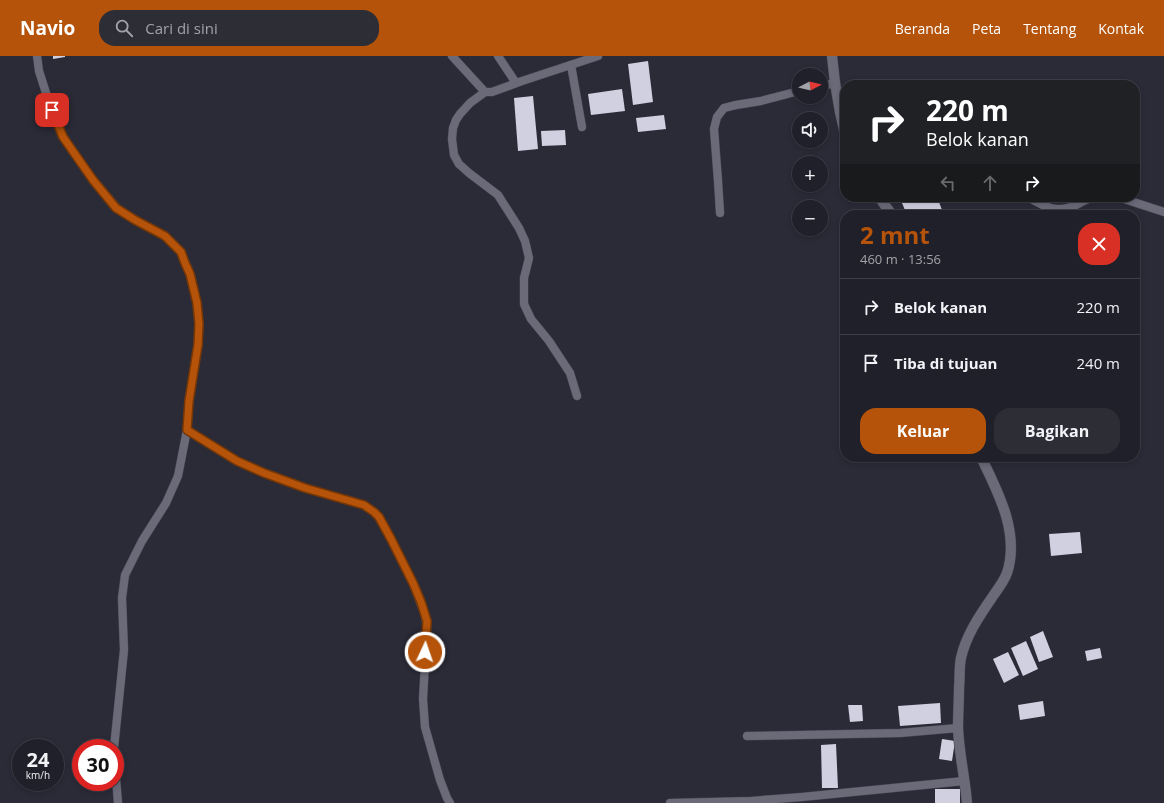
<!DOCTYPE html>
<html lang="id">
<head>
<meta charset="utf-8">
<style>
  body { margin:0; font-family:"Open Sans",sans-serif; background:#2d2d36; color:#f1f3f6; height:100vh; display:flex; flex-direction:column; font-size:15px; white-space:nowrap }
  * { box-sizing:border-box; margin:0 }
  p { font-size:13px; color:#a2a3a8 }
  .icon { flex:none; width:22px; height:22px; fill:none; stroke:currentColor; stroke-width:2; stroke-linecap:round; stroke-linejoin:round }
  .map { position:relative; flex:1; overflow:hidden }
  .sheet { position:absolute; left:840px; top:154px; width:300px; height:252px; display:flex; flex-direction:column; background:#20202a; border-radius:16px; box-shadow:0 2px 6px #0003,0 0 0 1px #3d3e47 }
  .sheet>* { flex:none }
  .banner { position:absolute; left:840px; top:24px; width:300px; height:122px; border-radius:16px; box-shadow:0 2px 6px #0003,0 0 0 1px #3d3e47; background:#202124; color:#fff; overflow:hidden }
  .needle { width:26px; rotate:83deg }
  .fabs { position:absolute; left:792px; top:12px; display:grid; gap:8px }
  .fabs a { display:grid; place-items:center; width:36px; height:36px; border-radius:50%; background:#20202a; box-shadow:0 2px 6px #0003,0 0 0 1px #3d3e47; font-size:20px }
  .speed { position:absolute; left:12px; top:683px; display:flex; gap:8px; font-size:20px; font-weight:700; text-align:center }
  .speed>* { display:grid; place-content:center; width:52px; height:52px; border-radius:50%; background:#20202a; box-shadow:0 2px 6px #0003,0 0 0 1px #3d3e47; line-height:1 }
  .speed small { font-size:10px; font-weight:400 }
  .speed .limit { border:6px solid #d22; background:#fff; color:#111 }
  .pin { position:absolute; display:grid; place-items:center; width:34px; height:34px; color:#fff; margin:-17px; border-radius:8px; box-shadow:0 2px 6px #0006 }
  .me { position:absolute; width:44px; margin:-22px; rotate:3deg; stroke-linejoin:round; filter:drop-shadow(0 0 3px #0008) }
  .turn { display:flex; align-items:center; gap:14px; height:84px; padding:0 20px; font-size:18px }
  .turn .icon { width:52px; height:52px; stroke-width:2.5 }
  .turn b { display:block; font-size:28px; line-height:34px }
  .lanes { display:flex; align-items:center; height:38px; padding:0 20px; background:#0003; justify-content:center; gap:20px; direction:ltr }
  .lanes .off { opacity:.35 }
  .round { display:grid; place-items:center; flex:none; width:42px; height:42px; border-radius:16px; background:#2d2d36 }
  .summary { display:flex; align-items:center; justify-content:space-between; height:68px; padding:0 20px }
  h1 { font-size:24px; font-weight:700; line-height:30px; color:#b45309 }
  .cta { display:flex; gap:8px; margin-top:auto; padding:8px 20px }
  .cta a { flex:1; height:46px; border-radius:16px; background:#b45309; color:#fff; font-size:16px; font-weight:700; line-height:46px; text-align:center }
  .cta a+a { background:#2d2d36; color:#f1f3f6 }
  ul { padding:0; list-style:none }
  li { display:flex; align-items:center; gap:12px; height:56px; padding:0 20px; border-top:1px solid #3d3e47 }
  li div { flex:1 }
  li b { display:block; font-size:15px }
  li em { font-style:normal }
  header { display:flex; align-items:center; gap:24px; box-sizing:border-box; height:56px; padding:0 20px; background:#b45309; color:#fff }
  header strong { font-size:19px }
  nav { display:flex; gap:22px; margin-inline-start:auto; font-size:14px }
  .search { width:280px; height:36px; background:#2d2d36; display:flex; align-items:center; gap:10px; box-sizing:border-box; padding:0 14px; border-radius:16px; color:#a2a3a8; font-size:15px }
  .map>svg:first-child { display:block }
</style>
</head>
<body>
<header>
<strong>Navio</strong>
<div class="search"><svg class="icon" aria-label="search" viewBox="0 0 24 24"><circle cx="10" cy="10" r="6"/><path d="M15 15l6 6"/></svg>Cari di sini</div>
<nav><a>Beranda</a><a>Peta</a><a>Tentang</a><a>Kontak</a></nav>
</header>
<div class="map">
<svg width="1164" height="747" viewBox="0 0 1164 747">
  <rect width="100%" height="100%" fill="#2b2b38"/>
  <g fill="#d0d0e1">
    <polygon points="53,0 65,0 65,1 53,3"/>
    <polygon points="648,5 653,46 633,49 628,8"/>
    <polygon points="622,33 625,55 591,59 588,38"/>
    <polygon points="533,40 538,93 518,95 514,42"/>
    <polygon points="664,59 666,73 638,76 636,62"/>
    <polygon points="565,74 566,89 542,90 541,75"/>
    <polygon points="918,141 937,141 944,159 907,159 902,147"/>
    <polygon points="1080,476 1082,497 1051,500 1049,478"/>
    <polygon points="1043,575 1053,601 1039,606 1030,581"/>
    <polygon points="1026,585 1038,613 1023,620 1011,592"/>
    <polygon points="1100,592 1102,602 1087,605 1085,595"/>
    <polygon points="1008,596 1019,619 1004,627 993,603"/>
    <polygon points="1043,645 1045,660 1020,664 1018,649"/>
    <polygon points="940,647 941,667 900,670 898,650"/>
    <polygon points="848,649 862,649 863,665 850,666"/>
    <polygon points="942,683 955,685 952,705 939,703"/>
    <polygon points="836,688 838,732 822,732 821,689"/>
    <rect x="935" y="733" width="25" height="14"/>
  </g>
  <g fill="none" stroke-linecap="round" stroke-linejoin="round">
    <defs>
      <g id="street">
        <polyline points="37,0 39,15 47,40 63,81 93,124 117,152 135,164 165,180 181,196 190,218 197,247 199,268 198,289 189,345 187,374 178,420 166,447 142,485 125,519 122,542 124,594 114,692"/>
        <polyline points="452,0 485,36 492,36 522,25 598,0"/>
        <polyline points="498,0 516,27"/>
        <polyline points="571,9 582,71"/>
        <polyline points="821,30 835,27"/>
        <polyline points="485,36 470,47 460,58 456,64 453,72 452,83 454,99 459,108 469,117 498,139 519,172 525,185 529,202 524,222 524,248 531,263 549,285 570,317 577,340"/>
        <path d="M1028,141C1045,151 1056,158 1076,149C1082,146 1087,143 1094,141"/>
        <polyline points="1118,141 1164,156"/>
        <polyline points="720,157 718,125 714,73 717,61 724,52 736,49 761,45 799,35"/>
        <polyline points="187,374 237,405 265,417 305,432 364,449 374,456 379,461 391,483 413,527 425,559 427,572 423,643 425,671 440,724 447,742 450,747"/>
        <polyline points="747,680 900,677 958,672"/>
        <polyline points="115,710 118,747"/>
        <polyline points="670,747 751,745 802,741 964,725"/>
      </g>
      <g id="secondary">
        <polyline points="832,0 835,27 840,56 845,78"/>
        <polyline points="879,141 892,159"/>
        <path d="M967,747C965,722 959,697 958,672C958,658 959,645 959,632C960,622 959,611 961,602C966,579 980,559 993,540C998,533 1004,525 1007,517C1020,477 998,436 981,401"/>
      </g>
    </defs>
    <use href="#street" stroke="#494853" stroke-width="9"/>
    <use href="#secondary" stroke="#494853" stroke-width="11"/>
    <use href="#street" stroke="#6a6a79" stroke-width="8"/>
    <use href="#secondary" stroke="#6a6a79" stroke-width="10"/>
  </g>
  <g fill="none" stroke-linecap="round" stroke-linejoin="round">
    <defs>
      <polyline id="route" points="52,54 63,81 93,124 116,152 135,164 165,180 181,196 185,207 190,218 197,247 199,268 198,289 189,345 187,374 237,405 264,417 305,432 364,449 374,456 379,461 391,483 413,527 421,546 427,565 425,596"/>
    </defs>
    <use href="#route" stroke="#753606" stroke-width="10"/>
    <use href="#route" stroke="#b45309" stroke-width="7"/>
  </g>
</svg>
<div class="fabs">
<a><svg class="needle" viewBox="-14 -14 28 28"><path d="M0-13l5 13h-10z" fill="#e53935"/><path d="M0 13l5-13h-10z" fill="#a2a3a8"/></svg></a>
<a><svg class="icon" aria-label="sound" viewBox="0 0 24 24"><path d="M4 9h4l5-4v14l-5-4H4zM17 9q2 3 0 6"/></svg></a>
<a>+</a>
<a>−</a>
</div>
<div class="speed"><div>24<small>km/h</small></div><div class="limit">30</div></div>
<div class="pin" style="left:52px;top:54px;background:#d93025"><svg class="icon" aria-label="arrive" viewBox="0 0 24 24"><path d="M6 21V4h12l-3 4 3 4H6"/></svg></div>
<svg class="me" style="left:425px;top:596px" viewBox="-20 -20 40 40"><circle r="17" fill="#b45309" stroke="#fff" stroke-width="3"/><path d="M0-11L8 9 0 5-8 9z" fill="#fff"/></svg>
<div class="banner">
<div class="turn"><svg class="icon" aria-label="right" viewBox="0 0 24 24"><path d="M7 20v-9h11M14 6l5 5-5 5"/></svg><div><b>220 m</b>Belok kanan</div></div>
<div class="lanes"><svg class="icon off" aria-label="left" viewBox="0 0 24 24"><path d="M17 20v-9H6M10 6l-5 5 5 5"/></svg><svg class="icon off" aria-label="ahead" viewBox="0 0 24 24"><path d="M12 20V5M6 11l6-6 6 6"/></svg><svg class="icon" aria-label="right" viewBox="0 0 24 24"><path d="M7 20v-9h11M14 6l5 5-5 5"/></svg></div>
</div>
<section class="sheet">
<div class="summary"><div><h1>2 mnt</h1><p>460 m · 13:56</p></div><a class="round" style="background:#d93025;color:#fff"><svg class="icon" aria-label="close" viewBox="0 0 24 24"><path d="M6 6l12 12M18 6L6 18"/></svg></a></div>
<ul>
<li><svg class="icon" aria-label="right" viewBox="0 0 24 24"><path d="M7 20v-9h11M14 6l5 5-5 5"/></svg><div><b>Belok kanan</b></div><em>220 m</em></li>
<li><svg class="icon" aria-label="arrive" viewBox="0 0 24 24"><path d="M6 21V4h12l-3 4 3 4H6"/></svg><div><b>Tiba di tujuan</b></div><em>240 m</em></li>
</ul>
<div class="cta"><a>Keluar</a><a>Bagikan</a></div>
</section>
</div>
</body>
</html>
